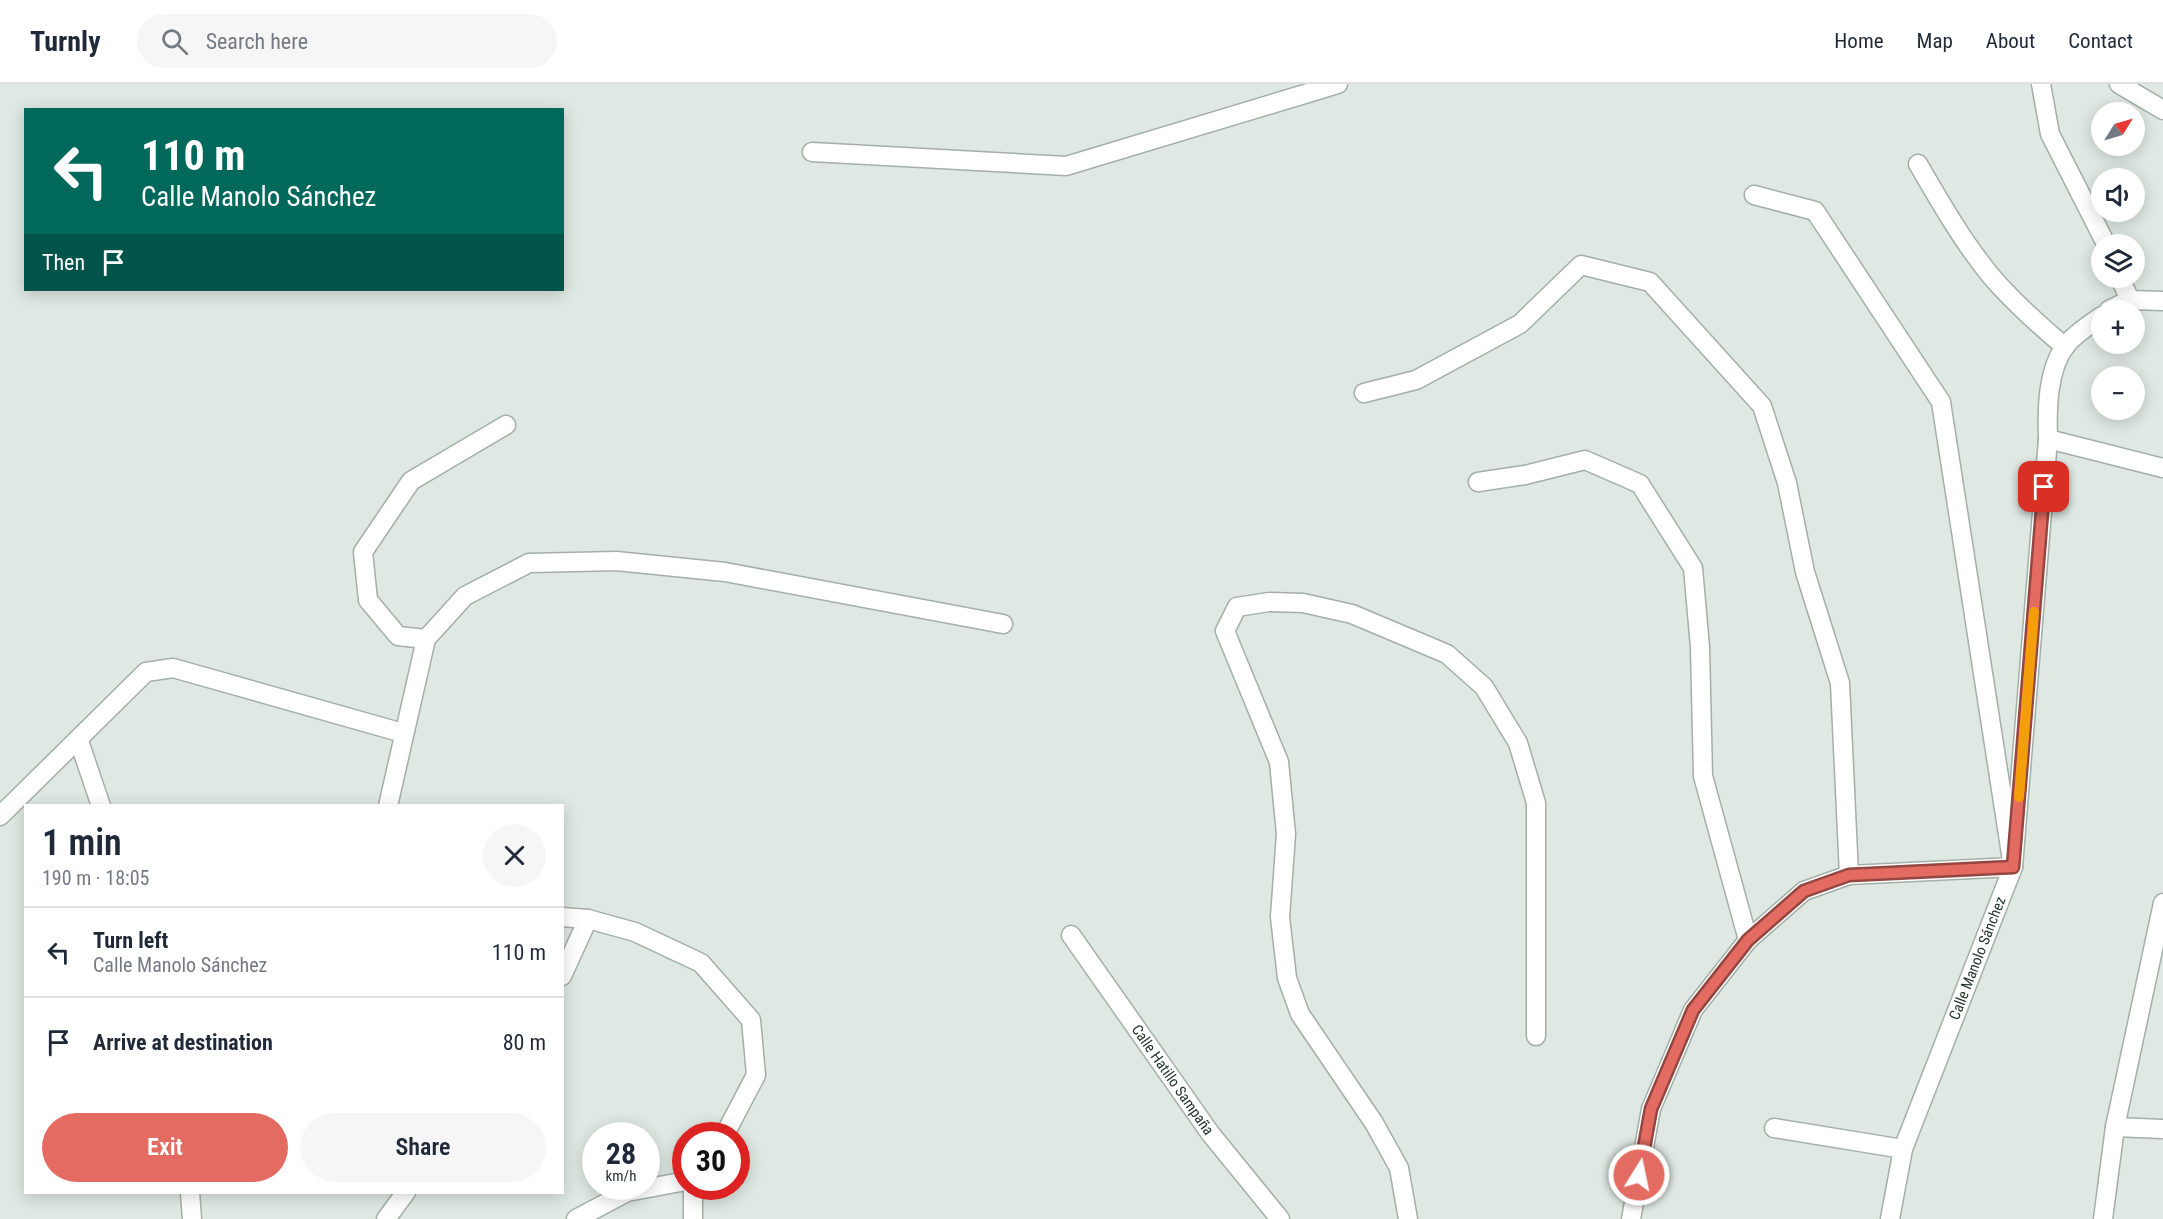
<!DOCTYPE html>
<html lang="en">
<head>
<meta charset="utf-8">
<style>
  body { margin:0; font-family:"Roboto Condensed",sans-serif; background:#f6f6f7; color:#1f2937; height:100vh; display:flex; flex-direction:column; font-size:22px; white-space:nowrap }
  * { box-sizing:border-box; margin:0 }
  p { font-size:20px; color:#747a83 }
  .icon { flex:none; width:33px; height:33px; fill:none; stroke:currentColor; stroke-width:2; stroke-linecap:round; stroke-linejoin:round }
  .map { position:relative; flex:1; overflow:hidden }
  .drawer { position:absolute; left:24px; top:720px; width:540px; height:390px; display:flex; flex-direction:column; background:#fff; border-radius:0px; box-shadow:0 3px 15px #0003 }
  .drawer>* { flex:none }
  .banner { position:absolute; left:24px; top:24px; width:540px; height:183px; border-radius:0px; box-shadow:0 3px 15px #0003; background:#00695c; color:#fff; overflow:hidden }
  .needle { width:39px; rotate:53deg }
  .tools { position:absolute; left:2091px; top:18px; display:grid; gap:12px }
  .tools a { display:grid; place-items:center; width:54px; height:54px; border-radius:50%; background:#fff; box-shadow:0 3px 15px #0003; font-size:30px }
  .speed { position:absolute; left:582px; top:1038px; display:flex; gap:12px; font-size:30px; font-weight:700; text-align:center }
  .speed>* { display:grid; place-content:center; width:78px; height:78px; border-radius:50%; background:#fff; box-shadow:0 3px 15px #0003; line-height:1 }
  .speed small { font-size:15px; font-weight:400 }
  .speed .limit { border:9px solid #d22; background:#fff; color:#111 }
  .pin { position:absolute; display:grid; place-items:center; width:51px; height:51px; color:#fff; margin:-26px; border-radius:12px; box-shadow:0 3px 9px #0006 }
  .me { position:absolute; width:66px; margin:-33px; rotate:10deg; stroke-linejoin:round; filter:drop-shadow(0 0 4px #0008) }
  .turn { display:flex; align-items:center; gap:21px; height:126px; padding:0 18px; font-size:27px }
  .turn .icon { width:78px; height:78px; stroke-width:2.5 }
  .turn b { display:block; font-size:42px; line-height:51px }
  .then { display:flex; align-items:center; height:57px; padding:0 18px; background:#0003; gap:12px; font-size:22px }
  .round { display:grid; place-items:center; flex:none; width:63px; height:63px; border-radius:32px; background:#f6f6f7 }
  .headline { display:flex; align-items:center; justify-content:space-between; height:102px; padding:0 18px }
  h1 { font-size:36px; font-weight:600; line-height:45px }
  .action { display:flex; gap:12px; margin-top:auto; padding:12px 18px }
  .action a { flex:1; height:69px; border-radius:36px; background:#e46b62; color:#fff; font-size:24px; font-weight:600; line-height:69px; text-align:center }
  .action a+a { background:#f6f6f7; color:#1f2937 }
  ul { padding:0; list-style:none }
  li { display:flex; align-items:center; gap:18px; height:90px; padding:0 18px; border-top:2px solid #e0e1e3 }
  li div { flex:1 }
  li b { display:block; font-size:22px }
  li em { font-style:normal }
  header { display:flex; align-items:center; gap:36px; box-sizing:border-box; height:84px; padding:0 30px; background:#fff; border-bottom:2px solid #e0e1e3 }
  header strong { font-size:28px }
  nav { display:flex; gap:33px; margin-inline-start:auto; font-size:21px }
  .search { width:420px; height:54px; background:#f6f6f7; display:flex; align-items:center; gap:15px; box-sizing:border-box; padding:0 21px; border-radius:33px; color:#747a83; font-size:22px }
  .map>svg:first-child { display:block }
</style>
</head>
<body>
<header>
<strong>Turnly</strong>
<div class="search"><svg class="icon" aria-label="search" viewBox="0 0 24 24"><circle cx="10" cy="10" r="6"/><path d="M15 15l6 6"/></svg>Search here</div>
<nav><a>Home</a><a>Map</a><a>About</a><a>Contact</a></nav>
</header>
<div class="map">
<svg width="2163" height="1135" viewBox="0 0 2163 1135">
  <rect width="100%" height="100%" fill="#dfe8e2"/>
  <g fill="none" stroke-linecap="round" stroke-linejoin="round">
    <defs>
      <g id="minor">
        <polyline points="2041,0 2050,50 2106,160"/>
        <polyline points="2119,0 2163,26"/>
        <polyline points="812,68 1066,82 1338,0"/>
        <path d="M1918,80C1940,118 1963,158 1991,192C2013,218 2039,241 2065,263"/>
        <polyline points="1754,111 1815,127 1941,318 2013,783 1849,791"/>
        <polyline points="2120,194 2130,216"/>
        <polyline points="2109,226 2130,216 2163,217"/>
        <polyline points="1364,309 1416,296 1520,240 1581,181 1650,198 1762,322 1787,399 1805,488 1840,599 1849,791 1804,807 1748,856 1693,926 1651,1025 1631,1135"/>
        <polyline points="2048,355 2163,384"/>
        <polyline points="1478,398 1525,391 1585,376 1640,400 1693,484 1700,563 1703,692 1748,856"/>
        <polyline points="426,555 398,552 368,516 363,468 411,397 506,341"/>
        <polyline points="79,657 101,722"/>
        <polyline points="388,722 426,555 465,512 529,479 616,477 725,488 1003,540"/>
        <polyline points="0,732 146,588 173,584 403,649"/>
        <polyline points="562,833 588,835 635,848 701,879 751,936 756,991 724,1052"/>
        <path id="s1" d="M1071,851L1210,1049L1280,1135"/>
        <polyline points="562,892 588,835"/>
        <polyline points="2115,1043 2163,1045"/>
        <polyline points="1774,1044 1903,1065"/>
        <polyline points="693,1102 693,1135"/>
        <polyline points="190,1108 192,1135"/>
        <polyline points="386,1135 406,1108"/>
        <polyline points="576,1135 627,1108 686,1097"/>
        <polyline points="1408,1135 1399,1084 1374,1039 1300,930 1287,894 1280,833 1286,750 1279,678 1225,547 1237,523 1269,518 1303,519 1352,530 1447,570 1484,603 1518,659 1536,719 1536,952"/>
        <path id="s2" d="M1890,1135L1903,1065L2013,783L2048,355C2047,326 2047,286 2066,261C2076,249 2089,241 2102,232"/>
        <polyline points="2103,1135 2115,1043 2163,819"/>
      </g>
    </defs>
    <use href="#minor" stroke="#a3afa8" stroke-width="21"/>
    <use href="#minor" stroke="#fff" stroke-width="18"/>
  </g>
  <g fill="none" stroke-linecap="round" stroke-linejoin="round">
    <defs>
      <polyline id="route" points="1639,1091 1651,1025 1693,926 1748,856 1804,807 1849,791 2013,783 2044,403"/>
    </defs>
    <use href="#route" stroke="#944640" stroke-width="15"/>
    <use href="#route" stroke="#e46b62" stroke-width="10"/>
    <polyline stroke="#f59e0b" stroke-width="10" points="2019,713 2034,528"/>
  </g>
  <g text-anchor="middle" stroke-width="6" stroke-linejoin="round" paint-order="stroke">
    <g font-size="15" fill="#22372d" stroke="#eff6f1">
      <text dy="5" stroke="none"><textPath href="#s2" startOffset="276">Calle Manolo Sánchez</textPath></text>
      <text dy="5" stroke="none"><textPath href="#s1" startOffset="177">Calle Hatillo Sampaña</textPath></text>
    </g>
  </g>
</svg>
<div class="tools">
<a><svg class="needle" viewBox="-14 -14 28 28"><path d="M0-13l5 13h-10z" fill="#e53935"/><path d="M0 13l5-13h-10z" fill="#747a83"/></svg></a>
<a><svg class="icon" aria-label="sound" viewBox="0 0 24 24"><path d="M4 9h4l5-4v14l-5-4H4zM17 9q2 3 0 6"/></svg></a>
<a><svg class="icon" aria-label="layers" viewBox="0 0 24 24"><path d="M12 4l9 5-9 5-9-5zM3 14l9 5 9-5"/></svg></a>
<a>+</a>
<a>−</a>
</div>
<div class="speed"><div>28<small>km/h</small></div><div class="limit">30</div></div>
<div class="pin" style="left:2044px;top:403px;background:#d93025"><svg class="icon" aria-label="arrive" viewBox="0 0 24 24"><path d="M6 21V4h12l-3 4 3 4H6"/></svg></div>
<svg class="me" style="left:1639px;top:1091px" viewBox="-20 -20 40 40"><circle r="17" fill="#e46b62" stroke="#fff" stroke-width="3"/><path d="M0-11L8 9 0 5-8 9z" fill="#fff"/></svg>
<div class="banner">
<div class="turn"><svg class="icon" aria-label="left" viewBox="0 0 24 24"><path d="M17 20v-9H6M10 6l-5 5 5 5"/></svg><div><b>110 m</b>Calle Manolo Sánchez</div></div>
<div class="then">Then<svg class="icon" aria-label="arrive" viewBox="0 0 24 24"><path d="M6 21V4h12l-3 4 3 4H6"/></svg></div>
</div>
<section class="drawer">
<div class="headline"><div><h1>1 min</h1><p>190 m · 18:05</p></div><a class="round"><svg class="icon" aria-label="close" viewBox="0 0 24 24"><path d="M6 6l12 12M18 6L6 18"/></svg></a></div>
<ul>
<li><svg class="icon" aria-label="left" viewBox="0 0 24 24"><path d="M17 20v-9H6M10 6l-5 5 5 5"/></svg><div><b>Turn left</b><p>Calle Manolo Sánchez</p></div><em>110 m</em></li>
<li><svg class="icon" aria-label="arrive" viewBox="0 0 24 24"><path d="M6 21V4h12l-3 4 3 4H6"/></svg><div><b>Arrive at destination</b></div><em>80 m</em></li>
</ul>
<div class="action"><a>Exit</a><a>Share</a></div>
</section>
</div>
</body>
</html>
